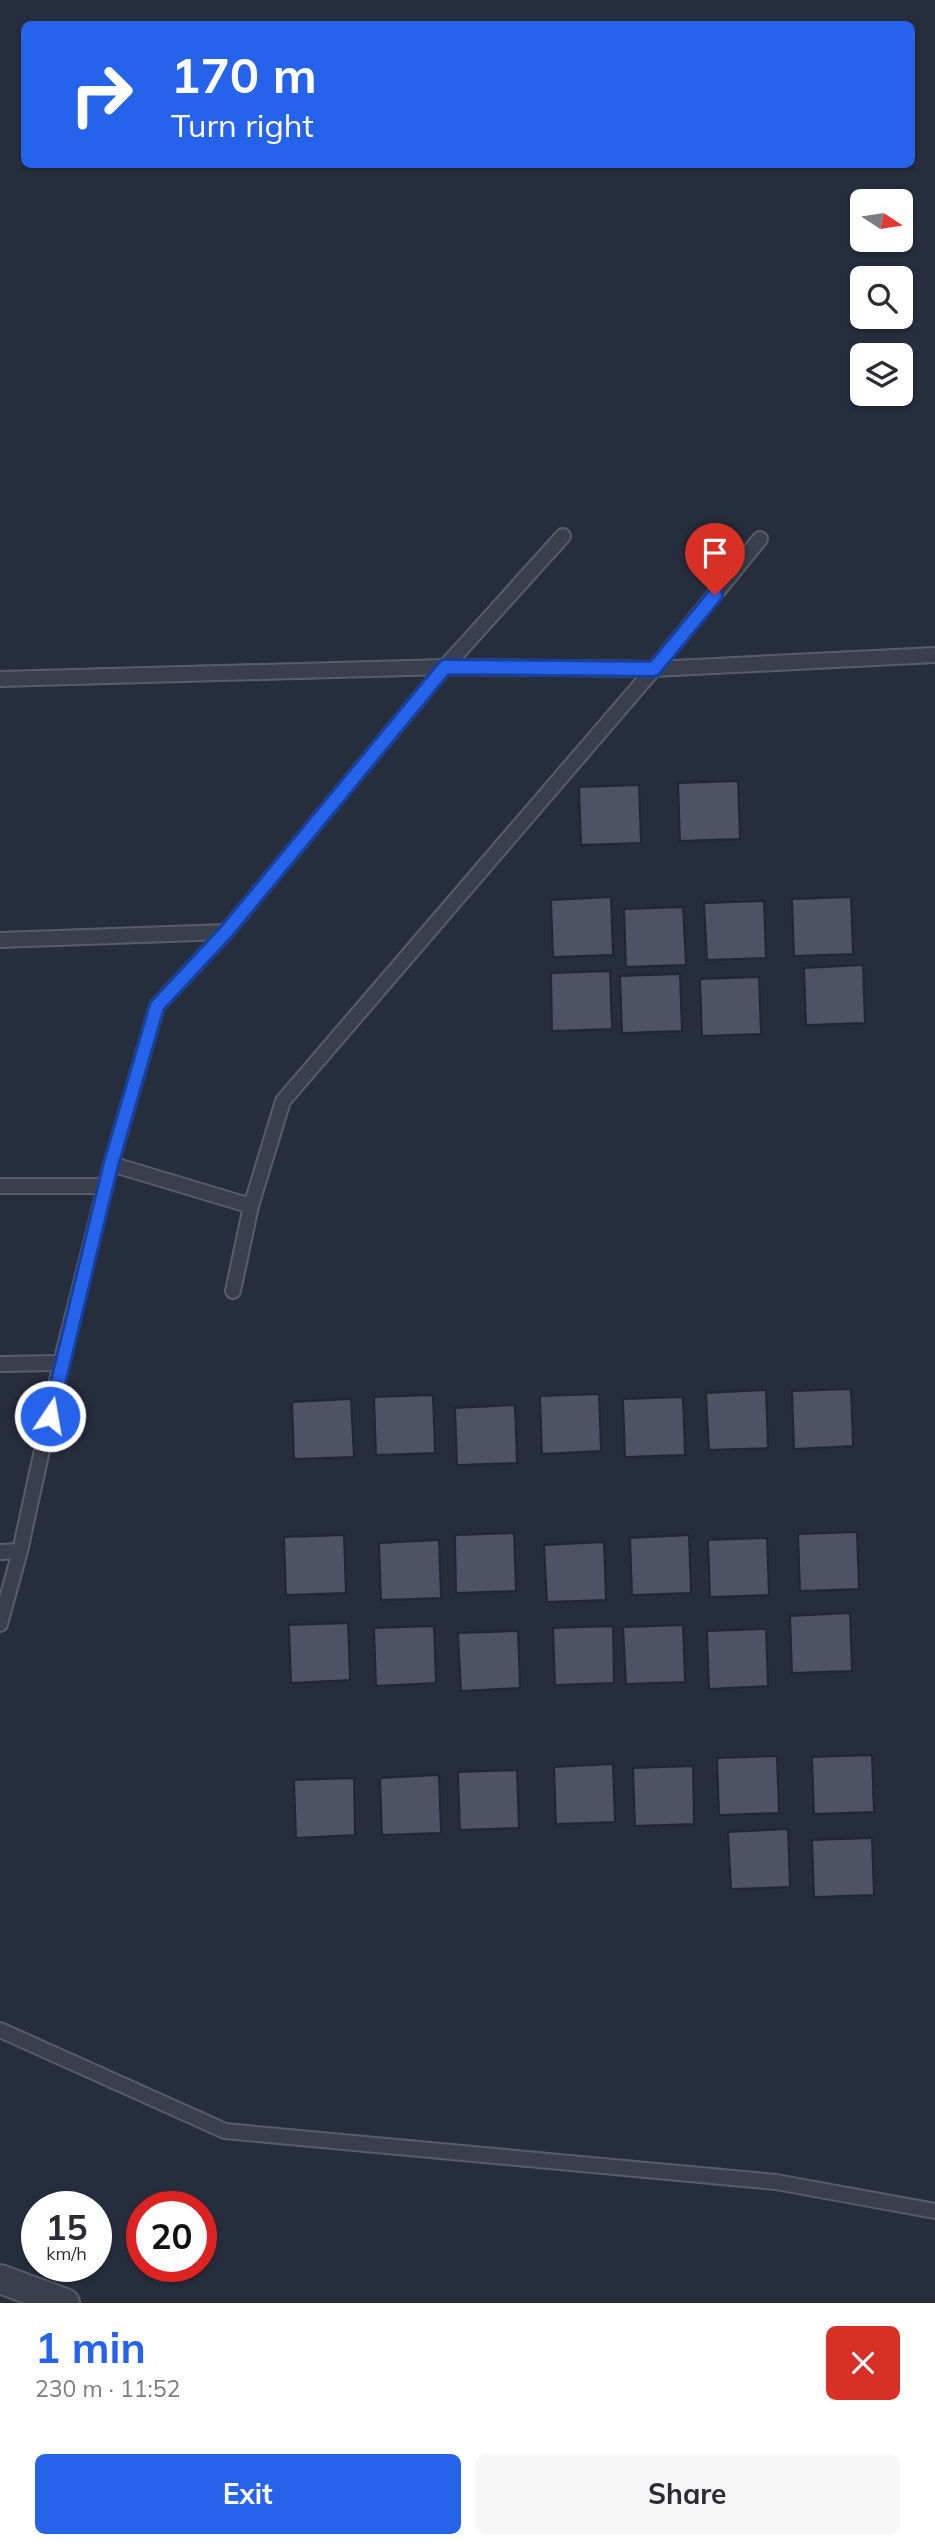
<!DOCTYPE html>
<html lang="en">
<head>
<meta charset="utf-8">
<style>
  body { margin:0; font-family:Mulish,sans-serif; background:#f7f7f7; color:#2b2b33; height:100vh; display:flex; flex-direction:column; font-size:26px; white-space:nowrap }
  * { box-sizing:border-box; margin:0 }
  p { font-size:23px; color:#7c7c81 }
  .icon { flex:none; width:38px; height:38px; fill:none; stroke:currentColor; stroke-width:2; stroke-linecap:round; stroke-linejoin:round }
  .map { position:relative; height:2303px; overflow:hidden }
  .panel { display:flex; flex-direction:column; background:#fff; flex:1 }
  .panel>* { flex:none }
  .top-card { position:absolute; left:21px; top:21px; width:894px; height:147px; border-radius:10px; box-shadow:0 2px 5px #0004; background:#2563eb; color:#fff; overflow:hidden }
  .needle { width:46px; rotate:102deg }
  .tools { position:absolute; left:850px; top:189px; display:grid; gap:14px }
  .tools a { display:grid; place-items:center; width:63px; height:63px; border-radius:10px; background:#fff; box-shadow:0 2px 5px #0004; font-size:35px }
  .speed { position:absolute; left:21px; top:2191px; display:flex; gap:14px; font-size:35px; font-weight:700; text-align:center }
  .speed>* { display:grid; place-content:center; width:91px; height:91px; border-radius:50%; background:#fff; box-shadow:0 2px 5px #0004; line-height:1 }
  .speed small { font-size:18px; font-weight:400 }
  .speed .limit { border:10px solid #d22; background:#fff; color:#111 }
  .pin { position:absolute; display:grid; place-items:center; width:60px; height:60px; color:#fff; margin:-72px -30px; border-radius:50% 50% 50% 0; rotate:-45deg; box-shadow:0 0 7px #0007 }
  .pin .icon { rotate:45deg }
  .me { position:absolute; width:77px; margin:-38px; rotate:12deg; stroke-linejoin:round; filter:drop-shadow(0 0 5px #0008) }
  .turn { display:flex; align-items:center; gap:24px; height:147px; padding:0 35px; font-size:32px }
  .turn .icon { width:91px; height:91px; stroke-width:2.5 }
  .turn b { display:block; font-size:49px; line-height:60px }
  .round { display:grid; place-items:center; flex:none; width:74px; height:74px; border-radius:10px; background:#f7f7f7 }
  .overview { display:flex; align-items:center; justify-content:space-between; height:119px; padding:0 35px }
  h1 { font-size:42px; font-weight:700; line-height:52px; color:#2563eb }
  .action { display:flex; gap:14px; margin-top:auto; padding:14px 35px }
  .action a { flex:1; height:80px; border-radius:10px; background:#2563eb; color:#fff; font-size:28px; font-weight:700; line-height:80px; text-align:center }
  .action a+a { background:#f7f7f7; color:#2b2b33 }
  .map>svg:first-child { display:block }
</style>
</head>
<body>
<div class="map">
<svg width="935" height="2303" viewBox="0 0 935 2303">
  <rect width="100%" height="100%" fill="#262d3c"/>
  <g fill="#4d5364" stroke="#212633" stroke-width="2">
    <polygon points="738,781 740,839 680,841 678,783"/>
    <polygon points="639,785 641,843 581,845 579,787"/>
    <polygon points="611,897 613,955 553,957 551,900"/>
    <polygon points="851,897 853,954 794,956 792,899"/>
    <polygon points="764,901 766,958 707,960 704,903"/>
    <polygon points="683,907 686,965 626,967 624,909"/>
    <polygon points="863,965 865,1023 806,1025 804,968"/>
    <polygon points="610,971 612,1029 552,1031 551,973"/>
    <polygon points="680,974 682,1031 622,1033 620,976"/>
    <polygon points="759,977 761,1034 702,1036 700,979"/>
    <polygon points="851,1389 853,1446 794,1449 792,1391"/>
    <polygon points="766,1390 768,1448 709,1450 706,1393"/>
    <polygon points="599,1394 601,1451 542,1454 540,1396"/>
    <polygon points="433,1395 435,1453 376,1455 374,1397"/>
    <polygon points="683,1397 685,1455 625,1457 623,1399"/>
    <polygon points="351,1399 354,1457 294,1459 292,1402"/>
    <polygon points="515,1405 517,1463 457,1465 455,1408"/>
    <polygon points="857,1532 859,1589 800,1591 798,1534"/>
    <polygon points="514,1533 516,1591 456,1593 455,1535"/>
    <polygon points="344,1535 346,1593 286,1595 284,1537"/>
    <polygon points="689,1535 691,1593 632,1595 630,1538"/>
    <polygon points="767,1538 769,1595 710,1597 708,1540"/>
    <polygon points="439,1540 441,1598 381,1600 379,1543"/>
    <polygon points="604,1542 606,1600 547,1602 544,1545"/>
    <polygon points="850,1613 852,1671 792,1673 790,1616"/>
    <polygon points="348,1623 350,1680 291,1683 289,1625"/>
    <polygon points="683,1625 685,1682 626,1684 623,1627"/>
    <polygon points="434,1626 436,1683 376,1686 374,1628"/>
    <polygon points="613,1626 614,1683 555,1685 553,1628"/>
    <polygon points="766,1629 768,1686 709,1689 707,1631"/>
    <polygon points="518,1631 520,1688 461,1691 458,1633"/>
    <polygon points="872,1755 874,1812 814,1814 812,1757"/>
    <polygon points="777,1756 779,1813 719,1815 717,1758"/>
    <polygon points="613,1764 615,1822 556,1824 554,1767"/>
    <polygon points="693,1766 694,1824 635,1826 633,1768"/>
    <polygon points="517,1770 519,1828 460,1830 458,1772"/>
    <polygon points="439,1775 441,1833 382,1835 380,1778"/>
    <polygon points="354,1778 355,1835 296,1838 294,1780"/>
    <polygon points="788,1829 790,1887 731,1889 728,1832"/>
    <polygon points="872,1838 874,1895 814,1897 812,1840"/>
  </g>
  <g fill="none" stroke-linecap="round" stroke-linejoin="round">
    <defs>
      <g id="lane">
        <polyline points="0,679 445,667 654,669 935,655"/>
        <polyline points="0,940 226,932"/>
        <polyline points="111,1164 251,1206"/>
        <polyline points="0,1186 105,1186"/>
        <polyline points="233,1291 251,1206 283,1101 654,669 760,539"/>
        <polyline points="0,1364 61,1363"/>
        <polyline points="0,1552 20,1551"/>
        <polyline points="0,1624 20,1551 61,1363 111,1164 157,1006 226,932 445,667 563,536"/>
        <polyline points="0,2030 225,2131 776,2182 935,2211"/>
      </g>
      <polyline id="street" points="0,2279 65,2303"/>
    </defs>
    <use href="#lane" stroke="#585d6a" stroke-width="18"/>
    <use href="#street" stroke="#585d6a" stroke-width="32"/>
    <use href="#lane" stroke="#3a3f4c" stroke-width="14"/>
    <use href="#street" stroke="#3a3f4c" stroke-width="28"/>
  </g>
  <g fill="none" stroke-linecap="round" stroke-linejoin="round">
    <defs>
      <polyline id="route" points="50,1416 111,1164 157,1006 226,932 445,667 654,669 715,595"/>
    </defs>
    <use href="#route" stroke="#184099" stroke-width="18"/>
    <use href="#route" stroke="#2563eb" stroke-width="12"/>
  </g>
</svg>
<div class="tools">
<a><svg class="needle" viewBox="-14 -14 28 28"><path d="M0-13l5 13h-10z" fill="#e53935"/><path d="M0 13l5-13h-10z" fill="#7c7c81"/></svg></a>
<a><svg class="icon" aria-label="search" viewBox="0 0 24 24"><circle cx="10" cy="10" r="6"/><path d="M15 15l6 6"/></svg></a>
<a><svg class="icon" aria-label="layers" viewBox="0 0 24 24"><path d="M12 4l9 5-9 5-9-5zM3 14l9 5 9-5"/></svg></a>
</div>
<div class="speed"><div>15<small>km/h</small></div><div class="limit">20</div></div>
<div class="pin" style="left:715px;top:595px;background:#d93025"><svg class="icon" aria-label="arrive" viewBox="0 0 24 24"><path d="M6 21V4h12l-3 4 3 4H6"/></svg></div>
<svg class="me" style="left:50px;top:1416px" viewBox="-20 -20 40 40"><circle r="17" fill="#2563eb" stroke="#fff" stroke-width="3"/><path d="M0-11L8 9 0 5-8 9z" fill="#fff"/></svg>
<div class="top-card">
<div class="turn"><svg class="icon" aria-label="right" viewBox="0 0 24 24"><path d="M7 20v-9h11M14 6l5 5-5 5"/></svg><div><b>170 m</b>Turn right</div></div>
</div>
</div>
<section class="panel">
<div class="overview"><div><h1>1 min</h1><p>230 m · 11:52</p></div><a class="round" style="background:#d93025;color:#fff"><svg class="icon" aria-label="close" viewBox="0 0 24 24"><path d="M6 6l12 12M18 6L6 18"/></svg></a></div>
<div class="action"><a>Exit</a><a>Share</a></div>
</section>
</body>
</html>
